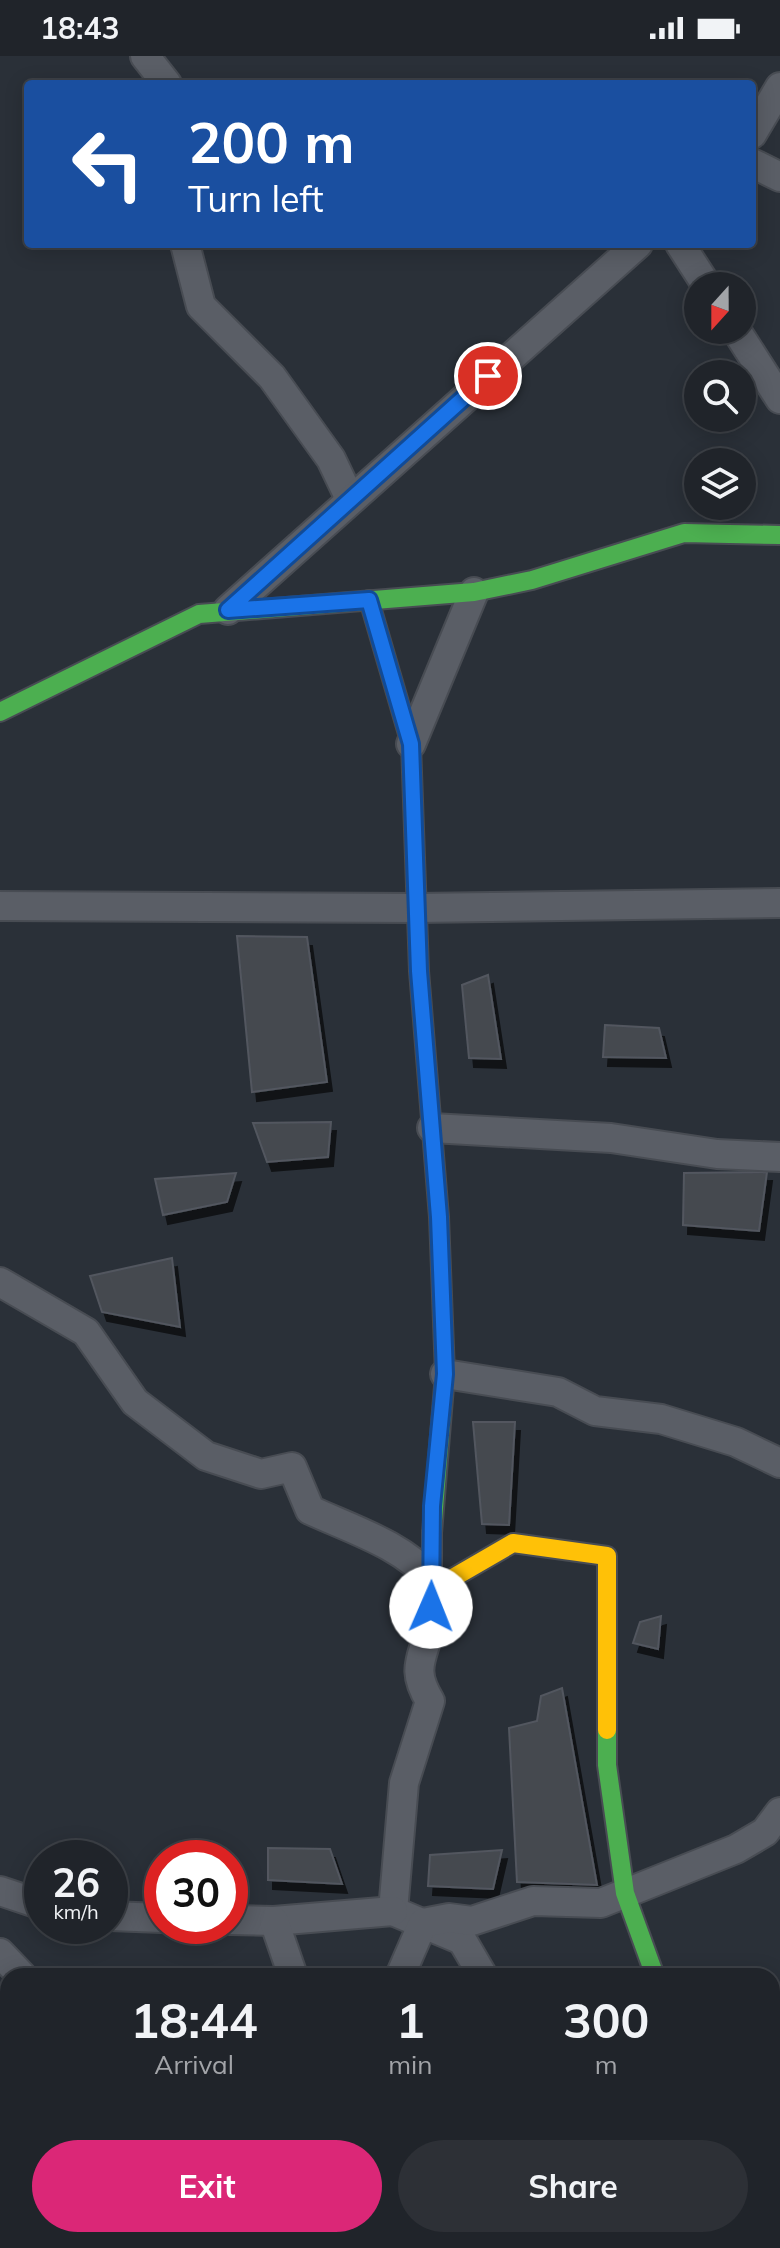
<!DOCTYPE html>
<html lang="en">
<head>
<meta charset="utf-8">
<style>
  body { margin:0; font-family:Mulish,sans-serif; background:#2d3036; color:#f1f3f6; height:100vh; display:flex; flex-direction:column; font-size:30px; white-space:nowrap }
  * { box-sizing:border-box; margin:0 }
  p { font-size:26px; color:#a2a4a8 }
  .icon { flex:none; width:44px; height:44px; fill:none; stroke:currentColor; stroke-width:2; stroke-linecap:round; stroke-linejoin:round }
  .map { position:relative; flex:1; overflow:hidden }
  .drawer { position:absolute; left:0px; top:1912px; width:780px; height:280px; display:flex; flex-direction:column; background:#20242a; border-radius:24px 24px 0 0; box-shadow:0 4px 20px #0003,0 0 0 2px #3d4147 }
  .drawer>* { flex:none }
  .banner { position:absolute; left:24px; top:24px; width:732px; height:168px; border-radius:8px; box-shadow:0 4px 20px #0003,0 0 0 2px #3d4147; background:#1a4fa0; color:#fff; overflow:hidden }
  .needle { width:52px; rotate:201deg }
  .controls { position:absolute; left:684px; top:216px; display:grid; gap:16px }
  .controls a { display:grid; place-items:center; width:72px; height:72px; border-radius:50%; background:#20242a; box-shadow:0 4px 20px #0003,0 0 0 2px #3d4147; font-size:40px }
  .speed { position:absolute; left:24px; top:1784px; display:flex; gap:16px; font-size:40px; font-weight:700; text-align:center }
  .speed>* { display:grid; place-content:center; width:104px; height:104px; border-radius:50%; background:#20242a; box-shadow:0 4px 20px #0003,0 0 0 2px #3d4147; line-height:1 }
  .speed small { font-size:20px; font-weight:400 }
  .speed .limit { border:12px solid #d22; background:#fff; color:#111 }
  .pin { position:absolute; display:grid; place-items:center; width:68px; height:68px; color:#fff; margin:-34px; border:4px solid #fff; border-radius:50%; box-shadow:0 2px 8px #0007 }
  .me { position:absolute; width:88px; margin:-44px; rotate:1deg; stroke-linejoin:round; filter:drop-shadow(0 0 6px #0008) }
  .turn { display:flex; align-items:center; gap:28px; height:168px; padding:0 32px; font-size:36px }
  .turn .icon { width:104px; height:104px; stroke-width:2.5 }
  .turn b { display:block; font-size:56px; line-height:68px }
  .eta { display:flex; justify-content:space-evenly; align-items:center; height:136px; text-align:center }
  .eta b { font-size:48px; font-weight:700; line-height:56px }
  .action { display:flex; gap:16px; margin-top:auto; padding:16px 32px }
  .action a { flex:1; height:92px; border-radius:48px; background:#db2777; color:#fff; font-size:32px; font-weight:700; line-height:92px; text-align:center }
  .action a+a { background:#2d3036; color:#f1f3f6 }
  .status { display:flex; justify-content:space-between; align-items:center; height:56px; padding:0 40px; background:#20242a; direction:ltr }
  .status svg { height:22px; fill:currentColor }
  .map>svg:first-child { display:block }
</style>
</head>
<body>
<div class="status"><b>18:43</b><svg viewBox="0 0 49 12"><path d="M0 12V9h3v3zM5 12V6h3v6zM10 12V3h3v9zM15 12V0h3v12zM26 1h20v11H26zM47 4h2v5h-2z"/></svg></div>
<div class="map">
<svg width="780" height="2192" viewBox="0 0 780 2192">
  <defs>
    <filter id="shadow"><feDropShadow dx="5" dy="9" stdDeviation="0" flood-color="#0009"/></filter>
  </defs>
  <rect width="100%" height="100%" fill="#2a3038"/>
  <g fill="#444950" stroke="#52575f" stroke-width="2" filter="url(#shadow)">
    <polygon points="237,880 307,881 327,1026 252,1036"/>
    <polygon points="488,919 501,1003 469,1002 462,929"/>
    <polygon points="605,969 659,972 666,1002 603,1001"/>
    <polygon points="331,1066 328,1101 267,1106 253,1067"/>
    <polygon points="767,1116 759,1175 683,1169 684,1117"/>
    <polygon points="236,1117 227,1146 163,1159 155,1123"/>
    <polygon points="172,1202 180,1271 102,1256 90,1220"/>
    <polygon points="473,1366 515,1366 509,1469 482,1468"/>
    <polygon points="661,1560 658,1593 633,1587 640,1566"/>
    <polygon points="562,1632 597,1829 517,1826 509,1672 537,1665 541,1640"/>
    <polygon points="268,1792 330,1793 342,1828 268,1824"/>
    <polygon points="502,1794 493,1833 428,1830 430,1799"/>
  </g>
  <g fill="none" stroke-linecap="round" stroke-linejoin="round">
    <defs>
      <g id="street">
        <polyline points="145,0 167,28"/>
        <polyline points="752,78 780,31"/>
        <polyline points="752,107 780,121"/>
        <polyline points="185,188 201,250 272,321 331,403 350,443"/>
        <polyline points="680,188 707,230"/>
        <polyline points="736,274 780,343"/>
        <polyline points="228,554 638,188"/>
        <polyline points="411,688 474,536"/>
        <polyline points="0,850 417,852 780,847"/>
        <polyline points="432,1072 611,1082 717,1098 780,1101"/>
        <path d="M0,1226L86,1276L135,1346L206,1400L261,1418L292,1411L310,1454C351,1473 403,1489 432,1524C433,1539 433,1556 430,1570C423,1603 410,1612 430,1645L404,1727L393,1855L462,1884L483,1920"/>
        <polyline points="445,1318 558,1336 595,1355 661,1363 736,1386 780,1407"/>
        <polyline points="0,1835 42,1849"/>
        <polyline points="110,1860 162,1862"/>
        <polyline points="230,1864 274,1865 393,1855"/>
        <polyline points="274,1865 293,1920"/>
        <polyline points="0,1897 22,1920"/>
        <polyline points="400,1920 423,1867 449,1862 472,1865 533,1845 601,1847 736,1793 765,1776 780,1756"/>
        <polyline points="604,2184 610,2192"/>
        <polyline points="306,2192 306,2184"/>
        <polyline points="667,2192 668,2184"/>
      </g>
      <g id="fast">
        <polyline points="369,544 411,688 419,915 439,1161 445,1318 432,1477"/>
        <polyline points="0,656 199,558 474,536 532,524 684,477 780,479"/>
        <polyline points="607,1674 607,1709 625,1837 655,1920"/>
      </g>
      <polyline id="slow" points="432,1477 432,1534 513,1487 607,1500 607,1674"/>
    </defs>
    <use href="#street" stroke="#484c53" stroke-width="32"/>
    <use href="#fast" stroke="#484c53" stroke-width="22"/>
    <use href="#slow" stroke="#484c53" stroke-width="22"/>
    <use href="#street" stroke="#5a5e66" stroke-width="28"/>
    <use href="#fast" stroke="#4caf50" stroke-width="18"/>
    <use href="#slow" stroke="#ffc107" stroke-width="18"/>
  </g>
  <g fill="none" stroke-linecap="round" stroke-linejoin="round">
    <defs>
      <polyline id="route" points="431,1551 432,1450 445,1318 439,1161 419,915 411,688 369,544 228,554 488,320"/>
    </defs>
    <use href="#route" stroke="#114b97" stroke-width="20"/>
    <use href="#route" stroke="#1a73e8" stroke-width="14"/>
  </g>
</svg>
<div class="controls">
<a><svg class="needle" viewBox="-14 -14 28 28"><path d="M0-13l5 13h-10z" fill="#e53935"/><path d="M0 13l5-13h-10z" fill="#a2a4a8"/></svg></a>
<a><svg class="icon" aria-label="search" viewBox="0 0 24 24"><circle cx="10" cy="10" r="6"/><path d="M15 15l6 6"/></svg></a>
<a><svg class="icon" aria-label="layers" viewBox="0 0 24 24"><path d="M12 4l9 5-9 5-9-5zM3 14l9 5 9-5"/></svg></a>
</div>
<div class="speed"><div>26<small>km/h</small></div><div class="limit">30</div></div>
<div class="pin" style="left:488px;top:320px;background:#d93025"><svg class="icon" aria-label="arrive" viewBox="0 0 24 24"><path d="M6 21V4h12l-3 4 3 4H6"/></svg></div>
<svg class="me" style="left:431px;top:1551px" viewBox="-20 -20 40 40"><circle r="19" fill="#fff"/><path d="M0-13L10 11 0 6-10 11z" fill="#1a73e8"/></svg>
<div class="banner">
<div class="turn"><svg class="icon" aria-label="left" viewBox="0 0 24 24"><path d="M17 20v-9H6M10 6l-5 5 5 5"/></svg><div><b>200 m</b>Turn left</div></div>
</div>
<section class="drawer">
<div class="eta">
<div><b>18:44</b><p>Arrival</p></div>
<div><b>1</b><p>min</p></div>
<div><b>300</b><p>m</p></div>
</div>
<div class="action"><a>Exit</a><a>Share</a></div>
</section>
</div>
</body>
</html>
